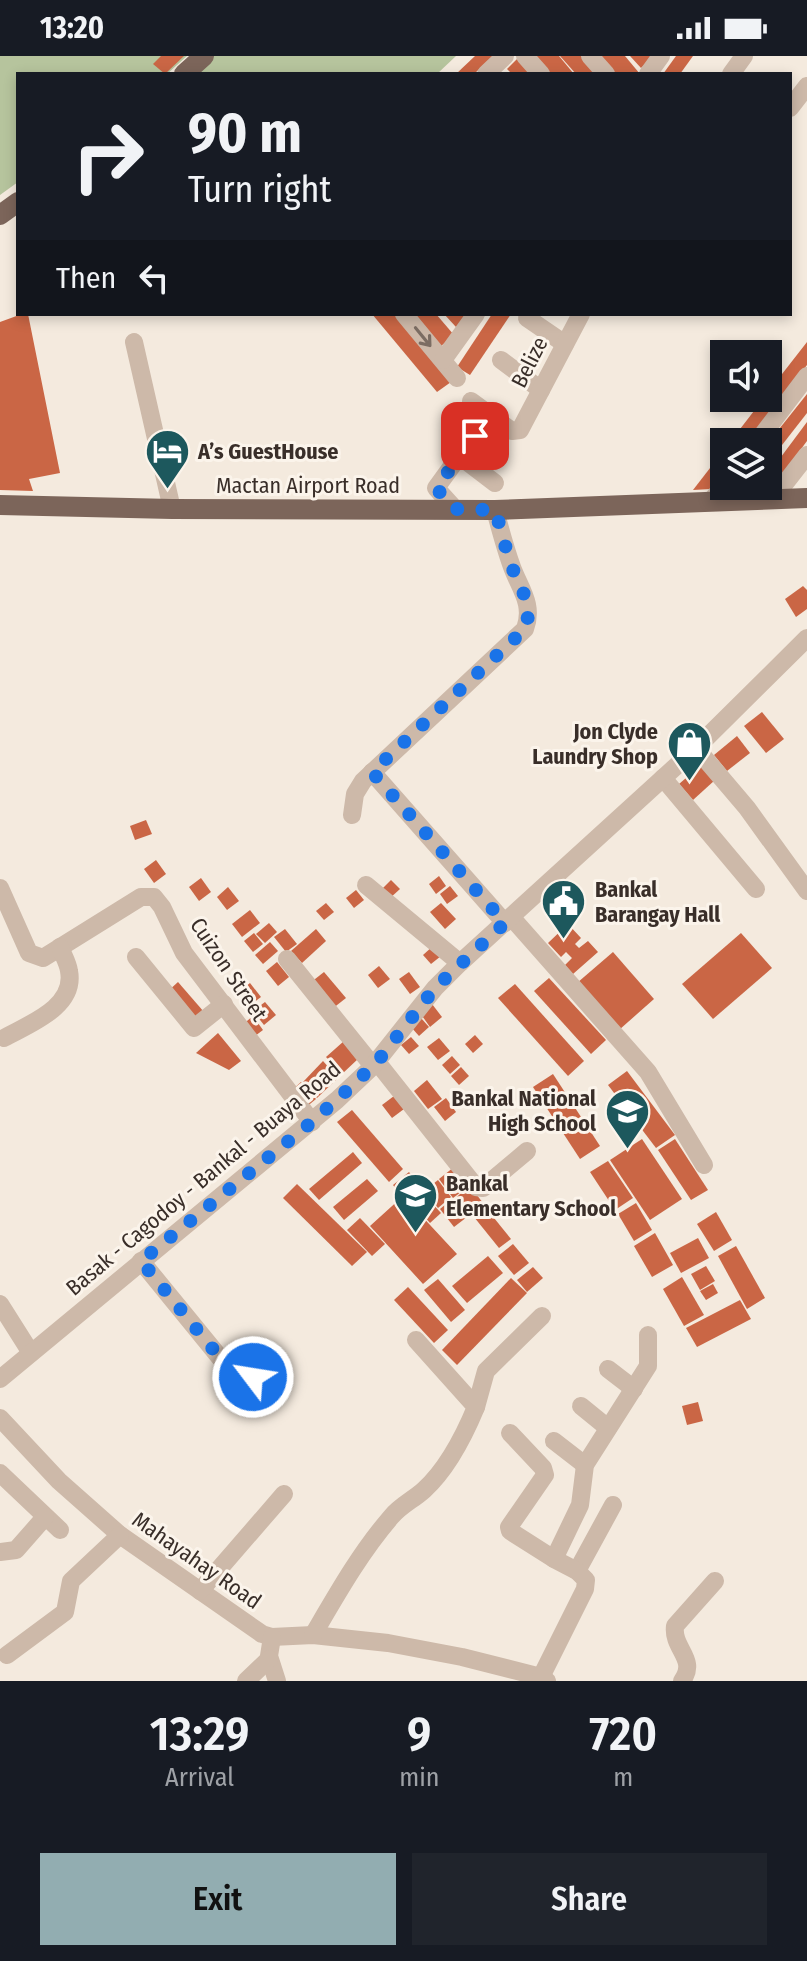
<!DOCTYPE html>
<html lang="en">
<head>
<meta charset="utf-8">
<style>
  body { margin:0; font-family:"Fira Sans Condensed",sans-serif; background:#20242c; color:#f1f3f6; height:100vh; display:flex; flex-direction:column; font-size:30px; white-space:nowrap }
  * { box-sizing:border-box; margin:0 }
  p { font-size:26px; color:#9ea1a6 }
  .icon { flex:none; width:44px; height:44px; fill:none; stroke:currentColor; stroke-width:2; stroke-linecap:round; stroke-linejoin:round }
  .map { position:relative; height:1625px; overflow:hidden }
  .side { display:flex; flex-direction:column; background:#171b24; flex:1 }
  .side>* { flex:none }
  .top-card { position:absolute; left:16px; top:16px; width:776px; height:244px; border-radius:0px; box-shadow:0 4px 12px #0003; background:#171b24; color:#f1f3f6; overflow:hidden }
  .controls { position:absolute; left:710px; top:284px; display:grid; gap:16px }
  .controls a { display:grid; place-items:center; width:72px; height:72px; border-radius:0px; background:#171b24; box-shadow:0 4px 12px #0003; font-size:40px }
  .pin { position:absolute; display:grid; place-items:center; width:68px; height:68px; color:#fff; margin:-34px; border-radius:16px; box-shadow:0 4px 12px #0006 }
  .me { position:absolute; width:88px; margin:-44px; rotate:301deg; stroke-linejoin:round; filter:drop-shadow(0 0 6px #0008) }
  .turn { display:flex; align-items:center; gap:28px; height:168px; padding:0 40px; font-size:36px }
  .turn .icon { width:104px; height:104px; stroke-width:2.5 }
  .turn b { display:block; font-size:56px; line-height:68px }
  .then { display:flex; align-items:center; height:76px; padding:0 40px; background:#0003; gap:16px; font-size:30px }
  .eta { display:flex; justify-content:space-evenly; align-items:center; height:136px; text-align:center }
  .eta b { font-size:48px; font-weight:600; line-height:56px }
  .primary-button { display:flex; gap:16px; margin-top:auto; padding:16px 40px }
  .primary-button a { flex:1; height:92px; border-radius:0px; background:#92adb1; color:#111; font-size:32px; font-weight:600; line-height:92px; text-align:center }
  .primary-button a+a { background:#20242c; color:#f1f3f6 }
  .status { display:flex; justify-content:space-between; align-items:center; height:56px; padding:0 40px; background:#171b24; direction:ltr }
  .status svg { height:22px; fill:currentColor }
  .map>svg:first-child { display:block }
</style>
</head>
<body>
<div class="status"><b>13:20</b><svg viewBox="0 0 49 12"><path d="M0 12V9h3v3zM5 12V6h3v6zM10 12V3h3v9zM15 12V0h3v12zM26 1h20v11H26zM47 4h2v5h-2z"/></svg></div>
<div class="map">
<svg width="807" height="1625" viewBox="0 0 807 1625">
  <rect width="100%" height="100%" fill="#f4eade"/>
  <g fill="#b6c49d">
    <polygon points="0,0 187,0 167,18 18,18 18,126 0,139"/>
    <polygon points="214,0 456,0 437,18 196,18"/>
  </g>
  <g fill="#ca6645">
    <polygon points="161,0 184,0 165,18 153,8"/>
    <polygon points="475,0 493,0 474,18 456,18"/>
    <polygon points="536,0 559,0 574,18 551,18"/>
    <polygon points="560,0 581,0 598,18 576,18"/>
    <polygon points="599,0 625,0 640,18 614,18"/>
    <polygon points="630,0 650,0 652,2 641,12"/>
    <polygon points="676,0 693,0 680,18 663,18"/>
    <polygon points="517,3 531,18 512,18 507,13"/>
    <polygon points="22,258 28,258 60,417 29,423 33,435 0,434 0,266"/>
    <polygon points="372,258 394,258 451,326 437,336"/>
    <polygon points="413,258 436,258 454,279 440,291"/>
    <polygon points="444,258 465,258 468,261 456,271"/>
    <polygon points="492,258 511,258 470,319 457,311"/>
    <polygon points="807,286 807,309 747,386 730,386 764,342 768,342 768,336"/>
    <polygon points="807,338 807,357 768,407 768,387"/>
    <polygon points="807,366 807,385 781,420 772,413"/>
    <polygon points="724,394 724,416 711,433 693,434"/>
    <polygon points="803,530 807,534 807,553 796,561 785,543"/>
    <polygon points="762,656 784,683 766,697 744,670"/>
    <polygon points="737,680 750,697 727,715 714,699"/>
    <polygon points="701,709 715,724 693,744 679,728"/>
    <polygon points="146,764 152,778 135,784 130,770"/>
    <polygon points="156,804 166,818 154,827 144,813"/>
    <polygon points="439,820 446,830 436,838 429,828"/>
    <polygon points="201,822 211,836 199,845 189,831"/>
    <polygon points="391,824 400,833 389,843 381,834"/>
    <polygon points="568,828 583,845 571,856 556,839"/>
    <polygon points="450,830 458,840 447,848 440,838"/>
    <polygon points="228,831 239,845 227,854 217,841"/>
    <polygon points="356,834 364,844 354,852 346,842"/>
    <polygon points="326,847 334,856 324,864 316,855"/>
    <polygon points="441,847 456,863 445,873 430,856"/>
    <polygon points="250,854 260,867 242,881 232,868"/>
    <polygon points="269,867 277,876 265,887 256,878"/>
    <polygon points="568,868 581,882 575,888 579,892 588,885 598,896 573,918 565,909 572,902 566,896 561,901 548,887"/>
    <polygon points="285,873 297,888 286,896 274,881"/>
    <polygon points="316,873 326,885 302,907 291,895"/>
    <polygon points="254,877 263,888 253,896 244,885"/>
    <polygon points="741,877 772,912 713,963 682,928"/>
    <polygon points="270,886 278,895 263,908 255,899"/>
    <polygon points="433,890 441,900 431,908 423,899"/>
    <polygon points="613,896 654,943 619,974 577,927"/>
    <polygon points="277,906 289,921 278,930 266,915"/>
    <polygon points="379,910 390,923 378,932 368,919"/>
    <polygon points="324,916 346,942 332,953 310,927"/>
    <polygon points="409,916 420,931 410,938 399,923"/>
    <polygon points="549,922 606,984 591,998 534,935"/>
    <polygon points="178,926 204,956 192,965 167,936"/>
    <polygon points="250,927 261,941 249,950 239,936"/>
    <polygon points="515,928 584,1005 568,1020 498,942"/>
    <polygon points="265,946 276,959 264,969 253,955"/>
    <polygon points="432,948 442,961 430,971 420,957"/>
    <polygon points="253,960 263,974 251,983 241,970"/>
    <polygon points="421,962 429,971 419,980 411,971"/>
    <polygon points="218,977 241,1005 229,1014 196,997"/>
    <polygon points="475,979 483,988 473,997 465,988"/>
    <polygon points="411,981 419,990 409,998 401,989"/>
    <polygon points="439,982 450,995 438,1004 427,991"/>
    <polygon points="344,985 359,1002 342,1018 326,1001"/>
    <polygon points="452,1000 460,1009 450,1018 442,1009"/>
    <polygon points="323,1005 338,1022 317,1042 303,1026"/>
    <polygon points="461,1011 469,1020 459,1029 451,1020"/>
    <polygon points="627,1015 675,1079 656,1092 608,1029"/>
    <polygon points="553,1018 600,1090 580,1103 533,1031"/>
    <polygon points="427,1024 442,1043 428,1053 414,1035"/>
    <polygon points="301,1026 316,1043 305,1052 291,1035"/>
    <polygon points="394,1040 404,1053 392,1062 382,1049"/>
    <polygon points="446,1042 456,1056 445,1065 434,1051"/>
    <polygon points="352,1054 403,1113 389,1126 337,1066"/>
    <polygon points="642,1083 682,1143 650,1164 610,1104"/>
    <polygon points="675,1083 708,1134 691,1144 658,1094"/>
    <polygon points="353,1096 362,1107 319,1144 309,1133"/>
    <polygon points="608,1105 633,1142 615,1154 590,1116"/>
    <polygon points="454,1111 469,1130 453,1142 439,1123"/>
    <polygon points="409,1116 419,1129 404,1141 457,1198 423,1228 370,1170 402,1141 393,1129"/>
    <polygon points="367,1123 378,1135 344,1164 333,1151"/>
    <polygon points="438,1124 451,1141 438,1152 424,1135"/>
    <polygon points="297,1128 367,1196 352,1210 283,1142"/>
    <polygon points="470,1130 483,1147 468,1160 454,1143"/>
    <polygon points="421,1135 441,1157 430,1167 410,1144"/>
    <polygon points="452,1143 467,1161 454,1171 440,1153"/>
    <polygon points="636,1147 652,1174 634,1185 618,1158"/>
    <polygon points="486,1152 511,1183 499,1192 474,1161"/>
    <polygon points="716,1156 732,1184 714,1195 697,1168"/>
    <polygon points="360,1162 385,1188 372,1200 347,1174"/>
    <polygon points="655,1177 673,1209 652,1221 634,1190"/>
    <polygon points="698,1182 709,1202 681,1217 670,1197"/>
    <polygon points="513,1188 529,1207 514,1219 498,1200"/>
    <polygon points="736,1190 765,1242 747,1253 718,1200"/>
    <polygon points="488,1200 503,1217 467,1247 452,1230"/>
    <polygon points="706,1210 715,1225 700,1234 691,1218"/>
    <polygon points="533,1211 543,1222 527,1236 517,1224"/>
    <polygon points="682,1221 704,1259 684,1270 663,1233"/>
    <polygon points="511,1222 527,1237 457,1309 442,1294"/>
    <polygon points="438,1223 465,1254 451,1266 424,1234"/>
    <polygon points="713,1228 718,1237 706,1244 700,1235"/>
    <polygon points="408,1231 448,1274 434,1287 394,1244"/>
    <polygon points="740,1244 751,1263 697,1291 686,1272"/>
    <polygon points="698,1346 703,1365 687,1369 682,1350"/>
  </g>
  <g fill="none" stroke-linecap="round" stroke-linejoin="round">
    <g stroke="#cdb9a9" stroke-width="18">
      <polyline points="525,0 541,18"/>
      <polyline points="590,0 606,18"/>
      <polyline points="486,18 505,0"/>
      <polyline points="648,18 661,0"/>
      <polyline points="731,18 744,0"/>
      <polyline points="790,52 807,30"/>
      <polyline points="404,258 457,322"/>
      <polyline points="527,262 565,288"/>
      <polyline points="134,286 172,453"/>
      <polyline points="443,304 476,258"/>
      <polyline points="501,304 541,334"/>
      <polyline points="471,345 512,375 520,374 581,258"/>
      <polyline points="757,386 807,320"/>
      <polyline points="461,401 495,427"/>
      <polyline points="772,444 807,399"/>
      <polyline points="711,445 724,429"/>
      <polyline points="455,453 436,432 489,359"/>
      <polyline points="696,692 747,752 807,835"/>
      <polyline points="372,716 505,867"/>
      <polyline points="663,722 756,833"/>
      <path d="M352,759L355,738L363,725L525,573C534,548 520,533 512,511C505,492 500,472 495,454"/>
      <polyline points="366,829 460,907"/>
      <polyline points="0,832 29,897 43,902 141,841 154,841 162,851 184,897 312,1066"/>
      <polyline points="512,862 648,1016 704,1109"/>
      <polyline points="136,901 194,972 224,948"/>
      <polyline points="287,903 373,1010"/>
      <path d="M4,982C29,968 76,951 69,915C68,907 63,899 60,891"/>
      <polyline points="377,1006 476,1131 483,1132 527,1095"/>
      <polyline points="141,1205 221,1303 253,1321"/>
      <polyline points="0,1248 31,1297"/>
      <polyline points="608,1313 634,1333"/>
      <polyline points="0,1323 337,1044 373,1010 435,932 460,907 696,692 807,582"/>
      <polyline points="581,1350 608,1372"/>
      <polyline points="476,1351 486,1315 542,1260"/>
      <polyline points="0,1362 59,1425 120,1479 262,1578 272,1581 313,1579 388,1587 462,1601 541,1621 547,1625"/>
      <polyline points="510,1377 543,1412 545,1419 509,1471 510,1475 554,1503"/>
      <polyline points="554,1385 585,1409"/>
      <polyline points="0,1417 60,1474"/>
      <polyline points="0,1496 16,1494 45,1461"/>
      <polyline points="577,1515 613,1449"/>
      <polyline points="200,1535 284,1438"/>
      <path d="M313,1579C337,1538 360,1497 391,1461C401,1449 413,1444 424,1434C447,1413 464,1380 476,1351L416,1284"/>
      <polyline points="272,1581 269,1600 277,1625"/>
      <polyline points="7,1599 65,1556 71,1525 120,1479"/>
      <polyline points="541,1621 585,1533 586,1524 577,1515 554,1503 580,1449 585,1409 648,1310 648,1279"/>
      <polyline points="246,1625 269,1603"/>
      <path d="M682,1625C698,1603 672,1593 675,1570L715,1525"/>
    </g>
    <g stroke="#7c655a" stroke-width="20">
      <polyline points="184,18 204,0"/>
      <polyline points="0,159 18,146"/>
      <polyline points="0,449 172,453 495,454 807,442"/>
    </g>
  </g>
  <defs><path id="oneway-shaft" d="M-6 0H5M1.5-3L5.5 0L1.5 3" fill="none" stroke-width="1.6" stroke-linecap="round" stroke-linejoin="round" transform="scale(2)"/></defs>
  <use stroke="#7c6d63" href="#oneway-shaft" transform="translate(423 281) rotate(51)"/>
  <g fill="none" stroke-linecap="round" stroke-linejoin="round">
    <path stroke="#1a73e8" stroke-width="14" stroke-dasharray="0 25.2" d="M253,1321L221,1303L141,1205L312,1066L355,1027L377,1006L435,932L505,867L372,716L525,573C534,548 520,533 512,511C505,492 501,472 495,454L455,453L436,432L475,380"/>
  </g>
  <defs>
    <symbol id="hotel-pin" viewBox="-11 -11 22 30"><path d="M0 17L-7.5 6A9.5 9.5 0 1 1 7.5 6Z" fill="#1d585d" stroke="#fbf4eb"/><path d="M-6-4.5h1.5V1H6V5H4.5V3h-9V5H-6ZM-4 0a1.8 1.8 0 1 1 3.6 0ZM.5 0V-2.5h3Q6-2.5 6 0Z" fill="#fff"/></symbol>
    <symbol id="shop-pin" viewBox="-11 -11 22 30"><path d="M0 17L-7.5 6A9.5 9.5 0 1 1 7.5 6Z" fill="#1d585d" stroke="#fbf4eb"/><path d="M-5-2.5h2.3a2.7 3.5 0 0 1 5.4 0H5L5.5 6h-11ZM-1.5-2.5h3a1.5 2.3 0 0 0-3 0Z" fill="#fff"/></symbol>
    <symbol id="civic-pin" viewBox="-11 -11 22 30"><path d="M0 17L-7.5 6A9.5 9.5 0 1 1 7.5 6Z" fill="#1d585d" stroke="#fbf4eb"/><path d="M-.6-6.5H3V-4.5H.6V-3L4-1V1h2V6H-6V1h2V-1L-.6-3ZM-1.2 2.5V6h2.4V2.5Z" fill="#fff"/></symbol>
    <symbol id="school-pin" viewBox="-11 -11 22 30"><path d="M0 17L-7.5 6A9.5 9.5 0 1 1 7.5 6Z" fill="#1d585d" stroke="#fbf4eb"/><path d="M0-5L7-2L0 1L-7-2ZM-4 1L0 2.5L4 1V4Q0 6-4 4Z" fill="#fff"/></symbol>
  </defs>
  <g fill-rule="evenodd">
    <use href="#hotel-pin" x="142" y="370" width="51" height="69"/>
    <use href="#shop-pin" x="664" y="662" width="51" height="69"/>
    <use href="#civic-pin" x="538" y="820" width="51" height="69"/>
    <use href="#school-pin" x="602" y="1030" width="51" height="69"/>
    <use href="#school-pin" x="390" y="1114" width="51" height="69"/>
  </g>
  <g text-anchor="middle" stroke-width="6" stroke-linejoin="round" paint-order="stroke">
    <g font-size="22" fill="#392e29" stroke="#fbf4eb">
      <text transform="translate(529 306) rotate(-63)" y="8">Belize</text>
      <text x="308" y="437">Mactan Airport Road</text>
      <text transform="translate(229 913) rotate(56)" y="8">Cuizon Street</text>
      <text transform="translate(203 1122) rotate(-40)" y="8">Basak - Cagodoy - Bankal - Buaya Road</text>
      <text transform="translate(197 1504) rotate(35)" y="8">Mahayahay Road</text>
    </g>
    <g font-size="22" font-weight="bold" fill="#392e29" stroke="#fbf4eb" text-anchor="start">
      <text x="198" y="403">A’s GuestHouse</text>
      <text x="658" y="683" text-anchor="end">Jon Clyde<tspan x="658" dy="25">Laundry Shop</tspan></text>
      <text x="595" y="841">Bankal<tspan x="595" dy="25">Barangay Hall</tspan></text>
      <text x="596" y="1050" text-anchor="end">Bankal National<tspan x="596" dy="25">High School</tspan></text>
      <text x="446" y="1135">Bankal<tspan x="446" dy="25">Elementary School</tspan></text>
    </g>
  </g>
</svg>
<div class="controls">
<a><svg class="icon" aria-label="sound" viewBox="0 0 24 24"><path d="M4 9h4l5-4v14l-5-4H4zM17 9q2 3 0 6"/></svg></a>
<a><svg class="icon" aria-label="layers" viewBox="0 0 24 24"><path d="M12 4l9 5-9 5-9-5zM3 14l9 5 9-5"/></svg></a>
</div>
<div class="pin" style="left:475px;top:380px;background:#d93025"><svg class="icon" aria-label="arrive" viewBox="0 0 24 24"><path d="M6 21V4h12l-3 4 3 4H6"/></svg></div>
<svg class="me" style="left:253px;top:1321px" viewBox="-20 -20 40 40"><circle r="17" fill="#1a73e8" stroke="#fff" stroke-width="3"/><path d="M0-11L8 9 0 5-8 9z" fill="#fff"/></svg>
<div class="top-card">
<div class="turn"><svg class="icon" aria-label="right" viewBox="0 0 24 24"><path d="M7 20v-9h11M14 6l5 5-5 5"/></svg><div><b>90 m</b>Turn right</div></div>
<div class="then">Then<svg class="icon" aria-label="left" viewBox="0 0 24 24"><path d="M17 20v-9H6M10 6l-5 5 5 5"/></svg></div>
</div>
</div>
<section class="side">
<div class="eta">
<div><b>13:29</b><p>Arrival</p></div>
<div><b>9</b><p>min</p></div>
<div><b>720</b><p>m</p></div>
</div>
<div class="primary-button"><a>Exit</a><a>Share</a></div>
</section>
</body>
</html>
